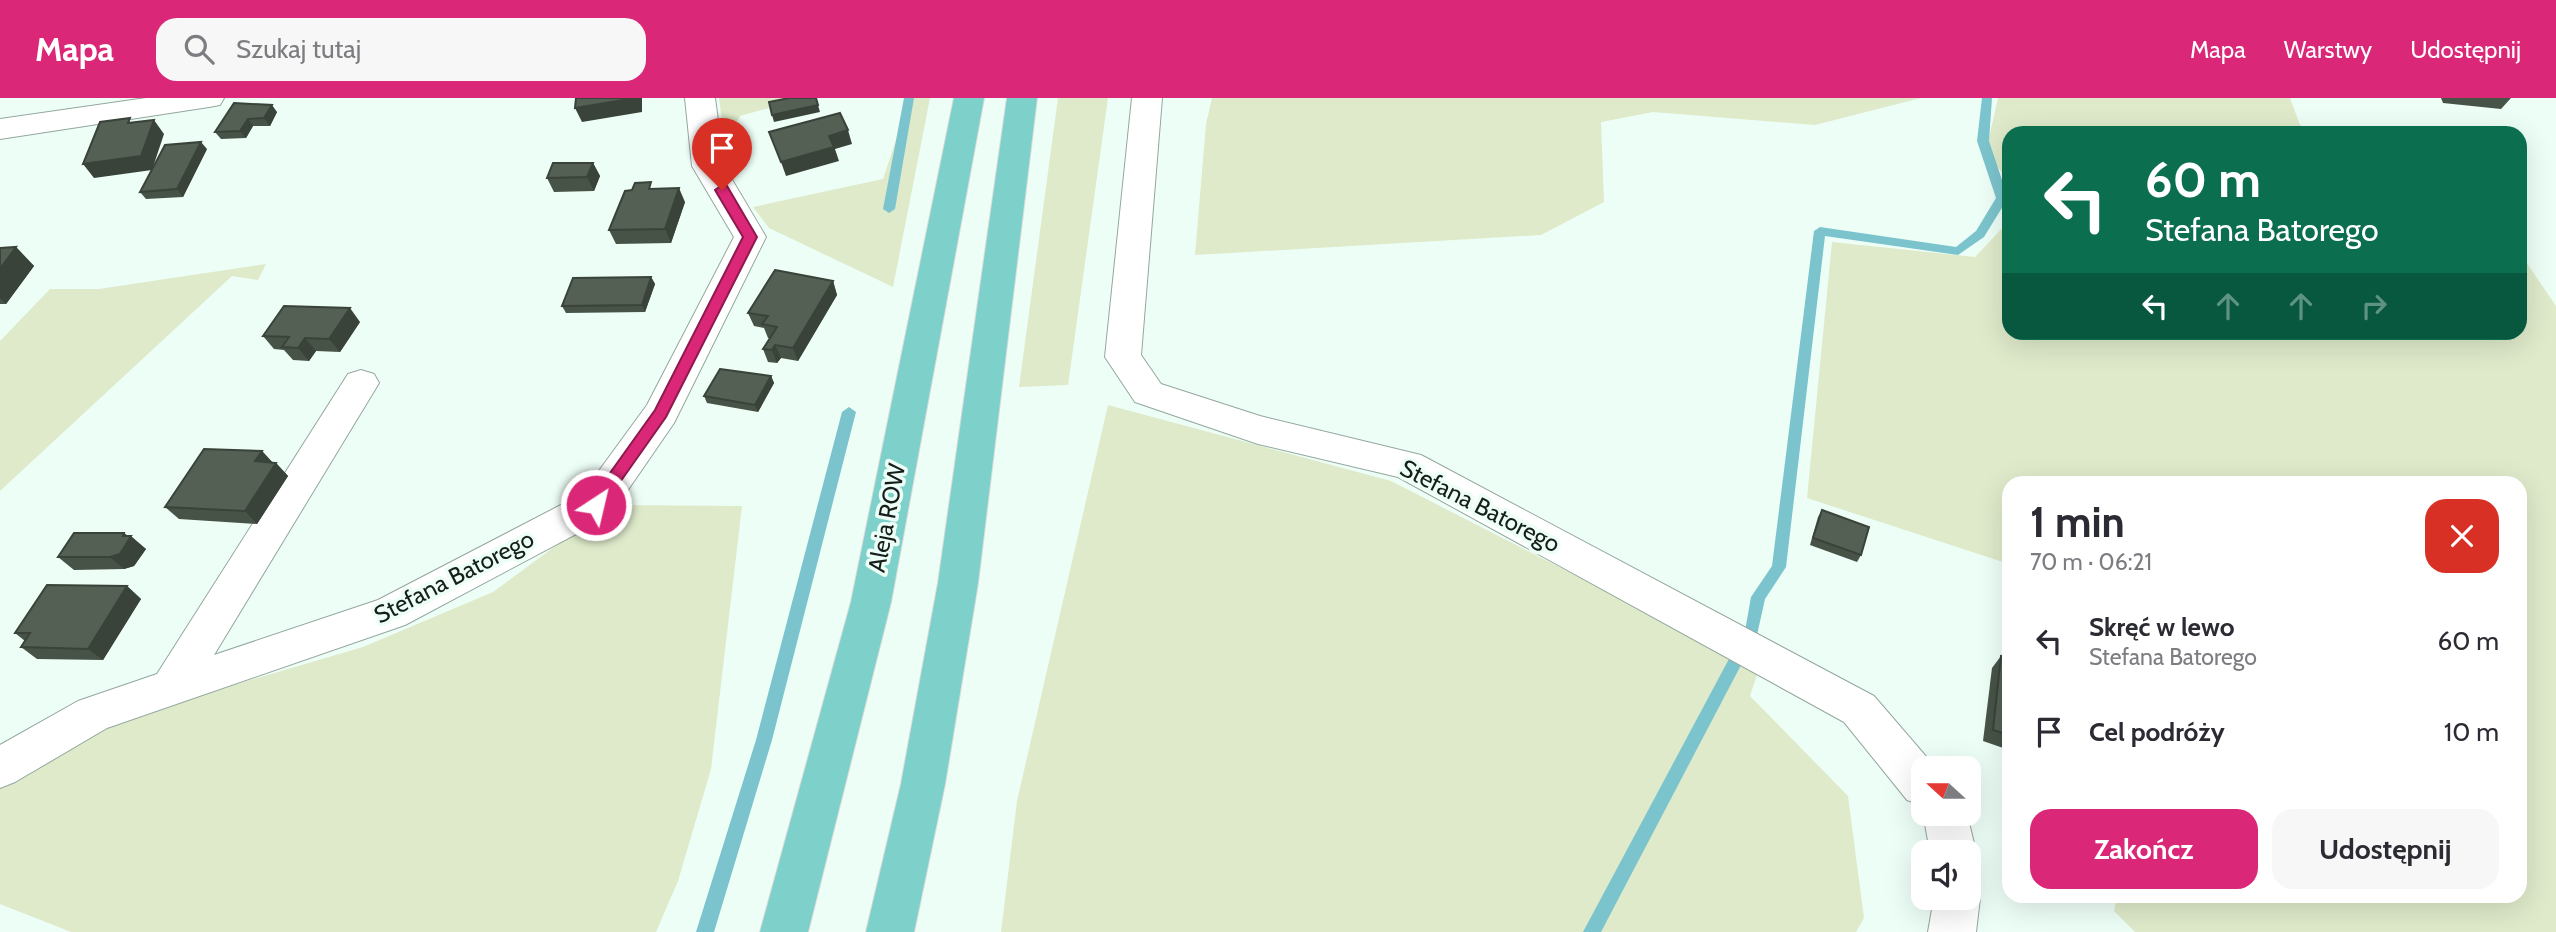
<!DOCTYPE html>
<html lang="pl">
<head>
<meta charset="utf-8">
<style>
  body { margin:0; font-family:Cabin,sans-serif; background:#f7f7f7; color:#2b2b33; height:100vh; display:flex; flex-direction:column; font-size:26px; white-space:nowrap }
  * { box-sizing:border-box; margin:0 }
  p { font-size:23px; color:#7c7c81 }
  .icon { flex:none; width:38px; height:38px; fill:none; stroke:currentColor; stroke-width:2; stroke-linecap:round; stroke-linejoin:round }
  .map { position:relative; flex:1; overflow:hidden }
  .details { position:absolute; left:2002px; top:378px; width:525px; height:427px; display:flex; flex-direction:column; background:#fff; border-radius:21px; box-shadow:0 7px 28px #0002 }
  .details>* { flex:none }
  .guide { position:absolute; left:2002px; top:28px; width:525px; height:214px; border-radius:21px; box-shadow:0 7px 28px #0002; background:#0b6e4f; color:#fff; overflow:hidden }
  .needle { width:46px; rotate:291deg }
  .fabs { position:absolute; left:1911px; top:658px; display:grid; gap:14px }
  .fabs a { display:grid; place-items:center; width:70px; height:70px; border-radius:14px; background:#fff; box-shadow:0 7px 28px #0002; font-size:35px }
  .pin { position:absolute; display:grid; place-items:center; width:60px; height:60px; color:#fff; margin:-72px -30px; border-radius:50% 50% 50% 0; rotate:-45deg; box-shadow:0 0 7px #0007 }
  .pin .icon { rotate:45deg }
  .me { position:absolute; width:77px; margin:-38px; rotate:35deg; stroke-linejoin:round; filter:drop-shadow(0 0 5px #0008) }
  .turn { display:flex; align-items:center; gap:24px; height:147px; padding:0 28px; font-size:32px }
  .turn .icon { width:91px; height:91px; stroke-width:2.5 }
  .turn b { display:block; font-size:49px; line-height:60px }
  .lanes { display:flex; align-items:center; height:66px; padding:0 28px; background:#0003; justify-content:center; gap:35px; direction:ltr }
  .lanes .off { opacity:.35 }
  .round { display:grid; place-items:center; flex:none; width:74px; height:74px; border-radius:21px; background:#f7f7f7 }
  .head { display:flex; align-items:center; justify-content:space-between; height:119px; padding:0 28px }
  h1 { font-size:42px; font-weight:700; line-height:52px }
  .button { display:flex; gap:14px; margin-top:auto; padding:14px 28px }
  .button a { flex:1; height:80px; border-radius:21px; background:#db2777; color:#fff; font-size:28px; font-weight:700; line-height:80px; text-align:center }
  .button a+a { background:#f7f7f7; color:#2b2b33 }
  ul { padding:0; list-style:none }
  li { display:flex; align-items:center; gap:21px; height:91px; padding:0 28px }
  li div { flex:1 }
  li b { display:block; font-size:26px }
  li em { font-style:normal }
  header { display:flex; align-items:center; gap:42px; box-sizing:border-box; height:98px; padding:0 35px; background:#db2777; color:#fff }
  header strong { font-size:33px }
  nav { display:flex; gap:38px; margin-inline-start:auto; font-size:24px }
  .search { width:490px; height:63px; background:#f7f7f7; display:flex; align-items:center; gap:18px; box-sizing:border-box; padding:0 24px; border-radius:21px; color:#7c7c81; font-size:26px }
  .map>svg:first-child { display:block }
</style>
</head>
<body>
<header>
<strong>Mapa</strong>
<div class="search"><svg class="icon" aria-label="search" viewBox="0 0 24 24"><circle cx="10" cy="10" r="6"/><path d="M15 15l6 6"/></svg>Szukaj tutaj</div>
<nav><a>Mapa</a><a>Warstwy</a><a>Udostępnij</a></nav>
</header>
<div class="map">
<svg width="2556" height="834" viewBox="0 0 2556 834">
  <rect width="100%" height="100%" fill="#edfef6"/>
  <g fill="#deeaca">
    <polygon points="719,0 805,0 740,18 725,47"/>
    <polygon points="910,0 930,0 893,189 769,130 753,109 883,81"/>
    <polygon points="1058,0 1108,0 1068,287 1019,289"/>
    <polygon points="1212,0 1921,0 1815,27 1653,14 1601,24 1604,104 1541,137 1195,157 1206,26"/>
    <polygon points="1998,0 2290,0 2300,27 2316,35 2009,35 2009,84 1986,53"/>
    <polygon points="2009,123 2009,234 2520,234 2520,155 2556,208 2556,834 2135,834 2114,813 2117,798 2520,798 2520,385 2009,385 2009,466 1807,400 1832,144 1975,159"/>
    <polygon points="266,166 258,182 232,178 0,393 0,243 50,191 99,191"/>
    <polygon points="1108,307 1391,383 1759,571 1750,598 1848,698 1864,820 1856,834 1001,834 1017,703"/>
    <polygon points="611,407 742,408 711,671 678,783 656,834 71,834 0,806 0,688 107,624 363,549 493,494"/>
  </g>
  <g fill="none" stroke-linecap="round" stroke-linejoin="round">
    <g fill="#7cc4cd" fill-rule="evenodd">
      <polygon points="904,0 914,0 895,111 889,115 883,111"/>
      <polygon points="1982,0 1992,0 1989,43 2008,100 1984,139 1958,157 1825,138 1786,469 1765,501 1757,537 1752,539 1747,537 1745,533 1751,499 1772,468 1814,133 1820,129 1956,149 1976,133 1996,100 1977,43"/>
      <polygon points="849,309 856,314 772,642 714,834 696,834 756,642 842,314"/>
      <polygon points="1735,557 1740,559 1743,564 1740,569 1601,834 1583,834 1730,559"/>
    </g>
    <defs>
      <g id="minor">
        <polygon points="146,0 224,0 220,7 209,9 0,41 0,21"/>
        <polygon points="685,0 715,0 724,68 766,139 674,325 610,418 405,527 107,630 15,684 0,690 0,647 78,603 157,576 348,276 361,272 374,276 379,285 214,557 378,502 582,396 647,307 734,139 692,68"/>
        <polygon points="1132,0 1162,0 1141,257 1161,286 1260,318 1421,357 1874,598 1936,670 1923,670 1923,708 1907,702 1844,624 1398,379 1258,346 1135,304 1105,259"/>
        <polygon points="1923,715 1967,716 1976,754 1969,769 1969,754 1930,754"/>
        <polygon points="1969,782 1973,784 1980,800 1976,834 1928,834 1934,800 1969,800"/>
      </g>
      <g id="major">
        <polygon points="954,0 984,0 891,504 808,834 760,834 851,504"/>
        <polygon points="1007,0 1037,0 978,485 945,686 914,834 866,834 901,686 938,485"/>
      </g>
    </defs>
    <use href="#minor" stroke="#93a79e" stroke-width="2"/>
    <use href="#major" stroke="#dadbdb" stroke-width="2"/>
    <use href="#minor" fill="#fff" fill-rule="evenodd"/>
    <use href="#major" fill="#7ed1ca" fill-rule="evenodd"/>
  </g>
  <g fill="#475347">
    <polygon points="2441,0 2511,0 2501,11 2443,5"/>
    <polygon points="234,5 277,14 270,28 253,28 246,40 221,41 215,34"/>
    <polygon points="207,51 183,99 146,101 140,94"/>
    <polygon points="593,65 600,78 594,93 554,94 547,80"/>
    <polygon points="654,91 685,104 671,145 616,146 609,132"/>
    <polygon points="16,149 34,168 6,206 0,206 0,150"/>
    <polygon points="651,179 655,186 645,214 566,215 562,208"/>
    <polygon points="833,183 837,197 798,263 781,260 777,265 768,264 763,251 770,240 768,240 764,230 754,228 748,215"/>
    <polygon points="360,224 340,254 316,253 309,263 293,262 284,252 274,251 263,238"/>
    <polygon points="771,278 774,285 758,314 707,305 704,298"/>
    <polygon points="262,353 272,364 276,365 288,378 257,426 179,421 165,409"/>
    <polygon points="1822,412 1861,457 1857,464 1810,447 1818,419"/>
    <polygon points="124,435 146,451 134,468 124,471 74,472 58,459"/>
    <polygon points="127,488 141,501 103,562 37,561 21,549 25,543 15,535"/>
    <polygon points="2001,558 2009,560 2009,652 1983,643 1992,570"/>
  </g>
  <g fill="#3a433a">
    <polygon points="636,0 642,0 642,14 582,24 575,10"/>
    <polygon points="272,7 277,14 270,28 264,20"/>
    <polygon points="818,7 820,14 774,24 772,17"/>
    <polygon points="248,21 253,28 246,40 240,33"/>
    <polygon points="154,22 164,36 152,72 94,80 83,66"/>
    <polygon points="848,32 852,46 835,51 839,63 786,78 781,64 829,38"/>
    <polygon points="201,44 207,51 183,99 177,91"/>
    <polygon points="593,65 600,78 594,93 587,79"/>
    <polygon points="679,90 685,104 671,145 665,131"/>
    <polygon points="16,149 34,168 6,206 0,200 0,171"/>
    <polygon points="651,179 655,186 645,214 642,207"/>
    <polygon points="833,183 837,197 798,263 793,250"/>
    <polygon points="350,210 360,224 340,254 329,241"/>
    <polygon points="305,240 316,253 309,263 298,250"/>
    <polygon points="775,247 781,260 777,265 772,252"/>
    <polygon points="771,278 774,285 758,314 755,307"/>
    <polygon points="262,353 274,366 255,363"/>
    <polygon points="276,365 288,378 257,426 245,413"/>
    <polygon points="124,435 130,440 131,438 146,451 134,468 124,471 110,459"/>
    <polygon points="127,488 141,501 103,562 88,551"/>
  </g>
  <g fill="#536053" stroke="#3a433a" stroke-width="2">
    <polygon points="576,0 636,0 575,10"/>
    <polygon points="789,0 816,0 818,7 772,17 769,4"/>
    <polygon points="234,5 272,7 264,20 248,21 240,33 215,34"/>
    <polygon points="840,15 848,32 829,38 834,49 781,64 769,34"/>
    <polygon points="130,20 128,25 154,22 141,58 83,66 100,24"/>
    <polygon points="201,44 177,91 140,94 165,47"/>
    <polygon points="553,65 593,65 587,79 547,80"/>
    <polygon points="651,84 649,91 679,90 665,131 609,132 625,93 632,92 635,85"/>
    <polygon points="16,149 0,171 0,150"/>
    <polygon points="775,172 833,183 793,250 775,247 772,252 763,251 777,229 762,226 768,218 748,215"/>
    <polygon points="651,179 642,207 562,208 573,180"/>
    <polygon points="284,208 350,210 329,241 305,240 298,250 282,249 289,239 263,238"/>
    <polygon points="720,271 771,278 755,307 704,298"/>
    <polygon points="204,351 262,353 255,363 276,365 245,413 165,409"/>
    <polygon points="1822,412 1869,429 1861,457 1813,440"/>
    <polygon points="74,435 124,435 123,438 131,438 120,456 110,459 58,459"/>
    <polygon points="47,487 127,488 88,551 21,549 30,535 15,535"/>
    <polygon points="2001,558 2009,560 2009,637 1993,632"/>
  </g>
  <polygon fill="#db2777" stroke="#8e194d" stroke-width="2" points="722,87 727,88 757,139 666,319 601,411 590,411 588,407 590,403 655,312 743,139 715,92"/>
  <g text-anchor="middle" stroke-width="7" stroke-linejoin="round" paint-order="stroke">
    <g font-size="24" fill="#161e1b" stroke="#edfef6">
      <text transform="translate(1480 408) rotate(27)" y="8">Stefana Batorego</text>
      <text transform="translate(887 420) rotate(-79)" y="8">Aleja ROW</text>
      <text transform="translate(454 479) rotate(-27)" y="8">Stefana Batorego</text>
    </g>
  </g>
</svg>
<div class="fabs">
<a><svg class="needle" viewBox="-14 -14 28 28"><path d="M0-13l5 13h-10z" fill="#e53935"/><path d="M0 13l5-13h-10z" fill="#7c7c81"/></svg></a>
<a><svg class="icon" aria-label="sound" viewBox="0 0 24 24"><path d="M4 9h4l5-4v14l-5-4H4zM17 9q2 3 0 6"/></svg></a>
</div>
<div class="pin" style="left:722px;top:92px;background:#d93025"><svg class="icon" aria-label="arrive" viewBox="0 0 24 24"><path d="M6 21V4h12l-3 4 3 4H6"/></svg></div>
<svg class="me" style="left:596px;top:407px" viewBox="-20 -20 40 40"><circle r="17" fill="#db2777" stroke="#fff" stroke-width="3"/><path d="M0-11L8 9 0 5-8 9z" fill="#fff"/></svg>
<div class="guide">
<div class="turn"><svg class="icon" aria-label="left" viewBox="0 0 24 24"><path d="M17 20v-9H6M10 6l-5 5 5 5"/></svg><div><b>60 m</b>Stefana Batorego</div></div>
<div class="lanes"><svg class="icon" aria-label="left" viewBox="0 0 24 24"><path d="M17 20v-9H6M10 6l-5 5 5 5"/></svg><svg class="icon off" aria-label="ahead" viewBox="0 0 24 24"><path d="M12 20V5M6 11l6-6 6 6"/></svg><svg class="icon off" aria-label="ahead" viewBox="0 0 24 24"><path d="M12 20V5M6 11l6-6 6 6"/></svg><svg class="icon off" aria-label="right" viewBox="0 0 24 24"><path d="M7 20v-9h11M14 6l5 5-5 5"/></svg></div>
</div>
<section class="details">
<div class="head"><div><h1>1 min</h1><p>70 m · 06:21</p></div><a class="round" style="background:#d93025;color:#fff"><svg class="icon" aria-label="close" viewBox="0 0 24 24"><path d="M6 6l12 12M18 6L6 18"/></svg></a></div>
<ul>
<li><svg class="icon" aria-label="left" viewBox="0 0 24 24"><path d="M17 20v-9H6M10 6l-5 5 5 5"/></svg><div><b>Skręć w lewo</b><p>Stefana Batorego</p></div><em>60 m</em></li>
<li><svg class="icon" aria-label="arrive" viewBox="0 0 24 24"><path d="M6 21V4h12l-3 4 3 4H6"/></svg><div><b>Cel podróży</b></div><em>10 m</em></li>
</ul>
<div class="button"><a>Zakończ</a><a>Udostępnij</a></div>
</section>
</div>
</body>
</html>
